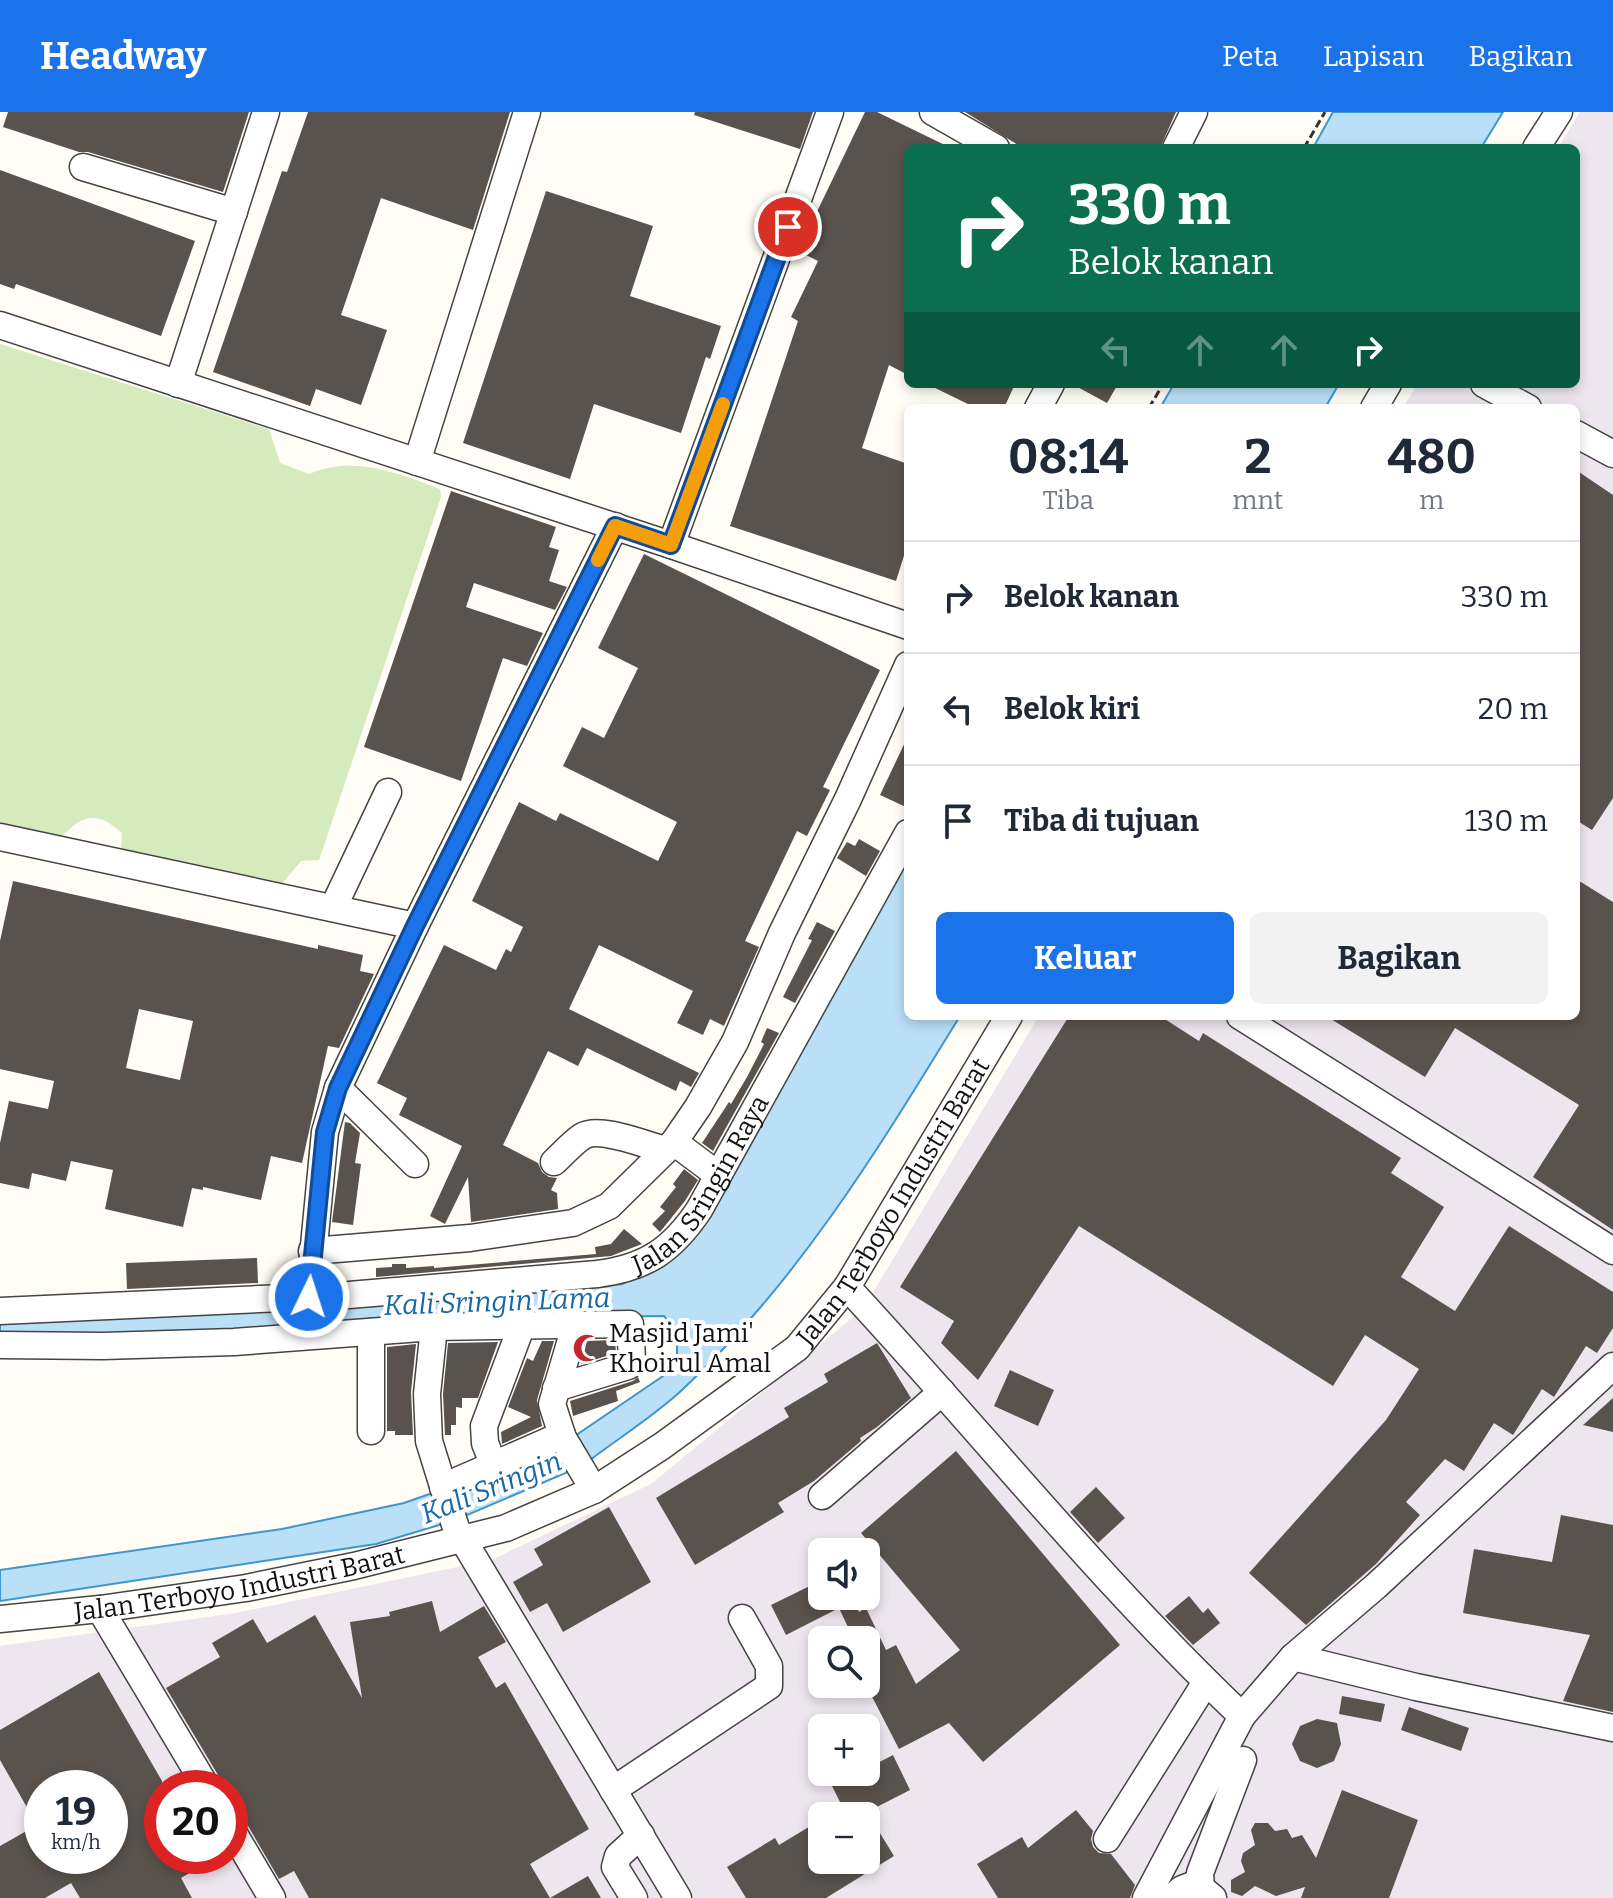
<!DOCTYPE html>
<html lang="id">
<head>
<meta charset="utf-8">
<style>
  body { margin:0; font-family:Bitter,serif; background:#f2f2f3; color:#1f2937; height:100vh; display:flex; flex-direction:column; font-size:30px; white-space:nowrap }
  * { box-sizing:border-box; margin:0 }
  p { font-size:26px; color:#747a83 }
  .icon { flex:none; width:44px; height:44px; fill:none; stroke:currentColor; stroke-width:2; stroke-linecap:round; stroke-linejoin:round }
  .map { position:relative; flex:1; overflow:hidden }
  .details { position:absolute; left:904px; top:292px; width:676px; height:616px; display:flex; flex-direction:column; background:#fff; border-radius:12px; box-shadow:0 4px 12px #0003 }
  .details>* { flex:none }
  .guide { position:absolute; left:904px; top:32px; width:676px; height:244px; border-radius:12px; box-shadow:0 4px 12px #0003; background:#0b6e4f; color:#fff; overflow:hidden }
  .fabs { position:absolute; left:808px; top:1426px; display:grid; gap:16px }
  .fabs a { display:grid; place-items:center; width:72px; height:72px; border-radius:12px; background:#fff; box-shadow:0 4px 12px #0003; font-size:40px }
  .speed { position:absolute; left:24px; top:1658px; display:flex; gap:16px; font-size:40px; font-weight:700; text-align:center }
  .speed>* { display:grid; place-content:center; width:104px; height:104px; border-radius:50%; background:#fff; box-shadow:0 4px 12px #0003; line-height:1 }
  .speed small { font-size:20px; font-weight:400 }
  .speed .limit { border:12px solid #d22; background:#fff; color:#111 }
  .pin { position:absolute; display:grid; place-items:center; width:68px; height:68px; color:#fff; margin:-34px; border:4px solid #fff; border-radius:50%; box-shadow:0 2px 8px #0007 }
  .me { position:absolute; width:88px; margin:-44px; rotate:4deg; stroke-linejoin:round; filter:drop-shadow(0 0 6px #0008) }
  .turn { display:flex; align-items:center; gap:28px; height:168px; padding:0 32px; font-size:36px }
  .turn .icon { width:104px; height:104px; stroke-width:2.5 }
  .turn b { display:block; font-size:56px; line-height:68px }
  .lanes { display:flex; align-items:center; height:76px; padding:0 32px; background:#0003; justify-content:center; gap:40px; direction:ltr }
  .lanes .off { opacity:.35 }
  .eta { display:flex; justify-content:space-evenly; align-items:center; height:136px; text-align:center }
  .eta b { font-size:48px; font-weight:700; line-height:56px }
  .cta { display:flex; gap:16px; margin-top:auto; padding:16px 32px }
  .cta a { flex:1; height:92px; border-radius:12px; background:#1a73e8; color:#fff; font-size:32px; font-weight:700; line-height:92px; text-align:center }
  .cta a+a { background:#f2f2f3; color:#1f2937 }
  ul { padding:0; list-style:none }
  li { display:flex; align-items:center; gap:24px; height:112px; padding:0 32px; border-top:2px solid #e0e1e3 }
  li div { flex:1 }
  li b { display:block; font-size:30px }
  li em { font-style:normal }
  header { display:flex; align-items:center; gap:48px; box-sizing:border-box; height:112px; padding:0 40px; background:#1a73e8; color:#fff }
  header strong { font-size:38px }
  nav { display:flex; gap:44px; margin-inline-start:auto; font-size:28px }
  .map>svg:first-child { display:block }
</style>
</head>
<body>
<header>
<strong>Headway</strong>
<nav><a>Peta</a><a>Lapisan</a><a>Bagikan</a></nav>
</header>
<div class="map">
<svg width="1613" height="1786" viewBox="0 0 1613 1786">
  <rect width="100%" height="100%" fill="#fffdf5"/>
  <path fill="#eee6ef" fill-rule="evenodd" d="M1580,0H1613V1786H0V1534L236,1501L491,1448L651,1372L863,1197L1039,904H1576V296H1403L1417,272H1576V36H1558ZM822,1440H866V1484H822ZM822,1528H866V1572H822ZM822,1616H866V1660H822ZM42,1676H110V1744H42ZM162,1676H230V1744H162ZM822,1704H866V1748H822Z"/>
  <path fill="#d5ebbd" d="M0,232L269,317L280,351L309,362C353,343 398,361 440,377L441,385L319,748L301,749L281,773L121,737L122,721C95,697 83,703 60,726L0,713Z"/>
  <g fill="#b9e0f7" stroke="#3f96cf" stroke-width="2">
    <polygon points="1333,0 1503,0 1481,36 1313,36"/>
    <polygon points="1174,272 1339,272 1325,296 1160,296"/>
    <path d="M908,737V904H960C879,1036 797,1171 682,1278C653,1305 617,1327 586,1351L569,1328L663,1264L677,1250V1220L664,1204L406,1207L348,1217L0,1227V1208L578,1177L622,1172L649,1160Z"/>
    <polygon points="562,1331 577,1356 458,1407 448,1376"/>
    <polygon points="438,1379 449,1410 376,1432 0,1489 0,1458 282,1417 404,1391"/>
  </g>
  <g fill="#5a524d" fill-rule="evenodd">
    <polygon points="8,0 249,0 223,80 88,40 79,40 3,15"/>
    <polygon points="308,0 510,0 473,118 381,86 341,203 387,218 361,293 316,277 310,294 213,260 282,59 287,60"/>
    <polygon points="695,0 813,0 800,37 694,3"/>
    <polygon points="865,0 877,0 951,36 908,36 908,263 889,253 862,336 908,352 908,431 896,469 730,414 798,209 791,205 818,149 798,139"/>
    <polygon points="965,0 1176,0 1160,36 1023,36"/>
    <polygon points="0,58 195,129 161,224 16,172 14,177 0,172"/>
    <polygon points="546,79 653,114 630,184 721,214 710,247 706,245 681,321 594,292 570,367 463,331"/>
    <polygon points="927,272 1015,272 1004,296 976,296"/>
    <polygon points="1072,272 1118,272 1107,291"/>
    <polygon points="1576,358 1613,383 1613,686 1592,718 1576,708"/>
    <polygon points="451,379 556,415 549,435 559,438 549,469 567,475 555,498 474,471 466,495 543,521 527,554 503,546 461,669 364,635"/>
    <polygon points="644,442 880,558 823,675 830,678 807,724 797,719 745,829 759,835 724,914 710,907 703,923 677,911 693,879 599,833 569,897 699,961 691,975 680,969 676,979 587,936 578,954 548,939 503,1033 538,1051 542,1060 549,1065 557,1066 551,1078 557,1081 558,1097 471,1110 468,1065 445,1112 430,1104 462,1034 399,1003 407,986 377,971 444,833 496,858 506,837 511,840 523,815 472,789 519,690 556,709 560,701 658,749 677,710 563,654 582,615 604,626 638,556 598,536"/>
    <polygon points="908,624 908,696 880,683"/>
    <polygon points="859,727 880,739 866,764 837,746 847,730 855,734"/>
    <polygon points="1576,767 1613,790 1613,1118 1533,1065 1579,993 1455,916 1425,965 1326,904 1576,904"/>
    <path d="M13,769L318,837V833L363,843L360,859L374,862L339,936L328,934L302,1051L271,1044L261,1088L203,1075V1078L192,1076L183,1115L105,1097L113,1058L71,1049L66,1069L32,1061L29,1077L0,1071V1031L9,989L48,997L54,969L0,957V829ZM139,897L193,909L180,968L126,956Z"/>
    <polygon points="817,810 835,819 795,891 783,885 812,828 808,827"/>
    <polygon points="1069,904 1160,904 1199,929 1203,921 1401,1046 1391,1061 1444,1095 1401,1165 1455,1199 1509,1114 1613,1180 1613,1216 1597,1241 1586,1234 1554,1285 1542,1277 1513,1323 1494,1311 1464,1359 1445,1347 1406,1390 1420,1403 1376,1452 1306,1513 1249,1461 1386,1308 1419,1257 1365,1223 1333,1274 1079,1114 978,1268 941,1231 954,1209 900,1175"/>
    <polygon points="767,916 779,921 713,1039 702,1031 729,990 731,992 747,965 764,932 761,930"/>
    <polygon points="345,1010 350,1011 360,1021 355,1051 361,1052 353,1113 332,1110"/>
    <polygon points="684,1057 698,1068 685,1089 660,1120 652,1112 665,1099 660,1095 676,1075 673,1072"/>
    <polygon points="624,1117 642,1132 611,1144 376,1165 376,1156 392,1155 392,1152 406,1152 406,1156 434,1154 434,1156 596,1142 595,1135 611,1132"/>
    <polygon points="257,1146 258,1171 127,1177 126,1151"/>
    <polygon points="615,1228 616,1241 581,1252 587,1229"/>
    <polygon points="542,1229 554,1229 537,1288 542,1314 502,1332 501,1320 531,1305 508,1295 527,1246 533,1249"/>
    <polygon points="498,1230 478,1286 462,1286 462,1296 456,1295 456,1313 451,1313 451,1323 445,1323 443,1282 448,1231"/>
    <polygon points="877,1231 911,1286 877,1315 860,1326 861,1329 814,1369 778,1391 784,1400 695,1453 656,1386 789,1305 784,1296 828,1270 824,1262"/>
    <polygon points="416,1232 411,1280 413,1323 395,1323 395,1319 387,1319 387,1235"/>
    <polygon points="1010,1258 1054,1278 1038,1314 994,1294"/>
    <polygon points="638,1265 640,1270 616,1279 618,1289 573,1304 570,1289 633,1269"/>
    <polygon points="1613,1286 1613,1320 1583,1313"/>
    <polygon points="956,1339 1120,1533 983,1650 949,1611 899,1637 866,1573 866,1528 854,1528 839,1496 786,1523 771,1493 822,1468 822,1484 864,1484 854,1489 859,1500 866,1496 886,1538 896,1533 916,1572 960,1538 861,1421"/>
    <polygon points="1096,1375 1125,1406 1098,1431 1070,1400"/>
    <polygon points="609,1395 651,1470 563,1520 547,1491 530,1500 513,1470 543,1453 534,1437"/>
    <polygon points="1561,1403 1613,1413 1613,1600 1563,1589 1590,1523 1463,1501 1474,1437 1552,1450"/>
    <polygon points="1189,1484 1203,1501 1208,1496 1220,1511 1193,1533 1165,1504"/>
    <polygon points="432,1489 440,1520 484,1494 506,1530 478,1545 496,1576 505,1570 589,1717 530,1752 550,1786 309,1786 294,1759 279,1767 244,1707 230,1690 230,1676 223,1676 221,1668 166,1576 220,1545 212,1531 253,1507 267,1531 315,1503 362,1586 350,1510 390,1504 389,1500"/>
    <path d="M99,1560L162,1669V1744H218L181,1766L192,1786H80L71,1771L45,1786H0V1734L37,1713L0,1648V1618ZM42,1676H110V1744H42Z"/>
    <polygon points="1342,1584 1385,1592 1381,1610 1339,1602"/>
    <polygon points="1409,1595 1469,1616 1461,1639 1401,1618"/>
    <polygon points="1317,1607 1337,1611 1341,1632 1334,1649 1317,1656 1300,1649 1292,1632 1300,1614"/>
    <polygon points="893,1643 910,1678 867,1700 894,1744 826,1786 746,1786 727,1755 775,1726 779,1733 822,1707 822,1748 866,1748 866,1704 826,1704 842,1694 832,1674 860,1660 866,1660 866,1657"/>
    <polygon points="1342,1678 1418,1708 1389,1786 1301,1786 1305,1775 1276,1784 1255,1774 1242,1784 1231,1780 1231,1768 1245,1760 1241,1749 1243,1741 1255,1733 1251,1718 1255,1711 1268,1711 1275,1719 1287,1717 1292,1726 1302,1723 1316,1746"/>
    <polygon points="1076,1698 1093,1719 1091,1727 1093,1735 1099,1741 1111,1742 1135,1773 1130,1786 998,1786 977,1752 1022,1725 1028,1736"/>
    <polygon points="588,1764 601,1786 550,1786"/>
  </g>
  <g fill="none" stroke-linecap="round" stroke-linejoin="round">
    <defs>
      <g id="minor">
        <polyline points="933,0 996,36"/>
        <polyline points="1176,36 1194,0"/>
        <polyline points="1536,36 1559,0"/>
        <polyline points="83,55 234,100"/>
        <polyline points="0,213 671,433 908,514"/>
        <polyline points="178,272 266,0"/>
        <polyline points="1484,272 1528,296"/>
        <polyline points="1038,296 1051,272"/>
        <polyline points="1374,296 1388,272"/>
        <polyline points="1576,322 1613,342"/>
        <polyline points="417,350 527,0"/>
        <polyline points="671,433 830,0"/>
        <polyline points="0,725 415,814"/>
        <polyline points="333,796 388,680"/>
        <polyline points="1240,904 1613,1139"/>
        <polyline points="338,976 415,1052"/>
        <path d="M554,1050C563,1042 573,1030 583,1024C600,1014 646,1033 665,1038"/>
        <polyline points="718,1063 674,1030 698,995 735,930 782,821 848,687 908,553"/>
        <polyline points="312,1139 470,1126 573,1111 609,1094 674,1030"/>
        <path d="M847,1175C979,1317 1101,1470 1242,1604"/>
        <polyline points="309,1185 325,1020 338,976 415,814 615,414"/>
        <path id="s1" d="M0,1199L349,1183L597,1162C646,1156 672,1138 699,1098L908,721"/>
        <polyline points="576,1211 552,1292 563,1326 594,1378"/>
        <polyline points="434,1215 427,1282 429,1329 456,1416 678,1786"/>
        <polyline points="371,1220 371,1319"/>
        <polyline points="0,1233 103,1234 234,1230 434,1215 630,1212 632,1247 628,1254 556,1276"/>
        <polyline points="494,1354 485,1331 484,1314 522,1213"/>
        <polyline points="443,1375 562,1323"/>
        <polyline points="822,1384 942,1280"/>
        <polyline points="100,1497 207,1676"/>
        <path id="s2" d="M0,1507L100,1497L246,1476L354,1454L506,1416L594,1378L662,1334L797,1236L847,1175L1009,904"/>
        <polyline points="1293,1545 1416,1575 1613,1616"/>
        <polyline points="613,1678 769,1574 769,1554 742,1506"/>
        <polyline points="230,1715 272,1786"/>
        <polyline points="1107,1727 1206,1570"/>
        <polyline points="634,1786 615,1755 618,1744 641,1723"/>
        <polyline points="1146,1786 1242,1604 1293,1545 1376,1474 1613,1254"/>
        <polyline points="1172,1786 1182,1777 1200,1770"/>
        <polyline points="1213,1786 1201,1776 1200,1761 1243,1648"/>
      </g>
    </defs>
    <use href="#minor" stroke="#444" stroke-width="29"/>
    <g stroke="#333" stroke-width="3" stroke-dasharray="8 4" stroke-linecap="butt">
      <polyline points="1304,36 1325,0"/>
      <polyline points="1149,296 1163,272"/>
    </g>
    <use href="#minor" stroke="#fff" stroke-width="26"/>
  </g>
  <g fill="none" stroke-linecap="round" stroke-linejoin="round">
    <defs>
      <polyline id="route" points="309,1185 325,1020 338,976 415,814 615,414 671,433 788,115"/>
    </defs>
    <use href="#route" stroke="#114b97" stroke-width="20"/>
    <use href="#route" stroke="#1a73e8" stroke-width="14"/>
    <polyline stroke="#f59e0b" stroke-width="14" points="598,448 615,414 671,433 723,292"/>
  </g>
  <defs>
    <symbol id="mosque-bare" viewBox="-9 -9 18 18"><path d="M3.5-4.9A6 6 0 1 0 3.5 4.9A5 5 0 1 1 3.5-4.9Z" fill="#c4262e" stroke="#fff" stroke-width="2.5" paint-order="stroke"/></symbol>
  </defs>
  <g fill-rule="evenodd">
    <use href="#mosque-bare" x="567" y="1216" width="40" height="40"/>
  </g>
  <g text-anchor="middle" stroke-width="8" stroke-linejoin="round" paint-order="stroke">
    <g font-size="26" fill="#111" stroke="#fff">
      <text dy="9" stroke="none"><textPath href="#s1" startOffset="744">Jalan Sringin Raya</textPath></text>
      <text dy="9" stroke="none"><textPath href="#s2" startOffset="1034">Jalan Terboyo Industri Barat</textPath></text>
      <text dy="9" stroke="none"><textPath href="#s2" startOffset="242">Jalan Terboyo Industri Barat</textPath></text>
    </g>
    <g font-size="26" fill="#111" stroke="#fff" text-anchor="start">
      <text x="609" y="1230">Masjid Jami'<tspan x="609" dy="30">Khoirul Amal</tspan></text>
    </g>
    <g font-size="28" font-style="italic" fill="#1768a6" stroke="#fff">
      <text transform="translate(497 1189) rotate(-2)" y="10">Kali Sringin Lama</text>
      <text transform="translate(491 1375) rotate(-22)" y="10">Kali Sringin</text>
    </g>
  </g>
</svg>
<div class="fabs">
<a><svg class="icon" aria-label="sound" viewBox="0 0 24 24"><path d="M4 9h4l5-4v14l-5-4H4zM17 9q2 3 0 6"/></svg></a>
<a><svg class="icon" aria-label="search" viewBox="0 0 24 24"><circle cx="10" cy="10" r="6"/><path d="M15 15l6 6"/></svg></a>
<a>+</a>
<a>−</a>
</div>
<div class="speed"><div>19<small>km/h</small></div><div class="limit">20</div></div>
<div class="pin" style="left:788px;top:115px;background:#d93025"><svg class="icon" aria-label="arrive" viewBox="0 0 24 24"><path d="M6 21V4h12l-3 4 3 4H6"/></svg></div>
<svg class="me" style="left:309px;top:1185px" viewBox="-20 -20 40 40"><circle r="17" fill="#1a73e8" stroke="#fff" stroke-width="3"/><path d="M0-11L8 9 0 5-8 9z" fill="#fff"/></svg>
<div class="guide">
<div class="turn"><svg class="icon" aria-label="right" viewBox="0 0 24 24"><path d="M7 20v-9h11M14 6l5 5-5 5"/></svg><div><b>330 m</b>Belok kanan</div></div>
<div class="lanes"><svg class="icon off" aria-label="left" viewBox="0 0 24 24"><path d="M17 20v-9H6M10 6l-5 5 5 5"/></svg><svg class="icon off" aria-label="ahead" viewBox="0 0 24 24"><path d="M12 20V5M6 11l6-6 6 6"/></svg><svg class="icon off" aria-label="ahead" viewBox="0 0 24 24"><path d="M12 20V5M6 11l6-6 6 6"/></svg><svg class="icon" aria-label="right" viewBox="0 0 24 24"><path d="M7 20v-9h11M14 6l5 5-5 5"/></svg></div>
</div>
<section class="details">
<div class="eta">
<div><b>08:14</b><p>Tiba</p></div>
<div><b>2</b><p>mnt</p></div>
<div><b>480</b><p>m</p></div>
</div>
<ul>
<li><svg class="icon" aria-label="right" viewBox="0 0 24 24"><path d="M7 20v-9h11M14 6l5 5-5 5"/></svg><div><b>Belok kanan</b></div><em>330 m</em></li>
<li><svg class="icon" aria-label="left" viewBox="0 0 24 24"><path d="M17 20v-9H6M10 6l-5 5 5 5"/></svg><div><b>Belok kiri</b></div><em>20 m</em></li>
<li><svg class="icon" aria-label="arrive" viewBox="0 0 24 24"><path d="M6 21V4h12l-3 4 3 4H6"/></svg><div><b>Tiba di tujuan</b></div><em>130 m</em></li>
</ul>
<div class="cta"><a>Keluar</a><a>Bagikan</a></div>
</section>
</div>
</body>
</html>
